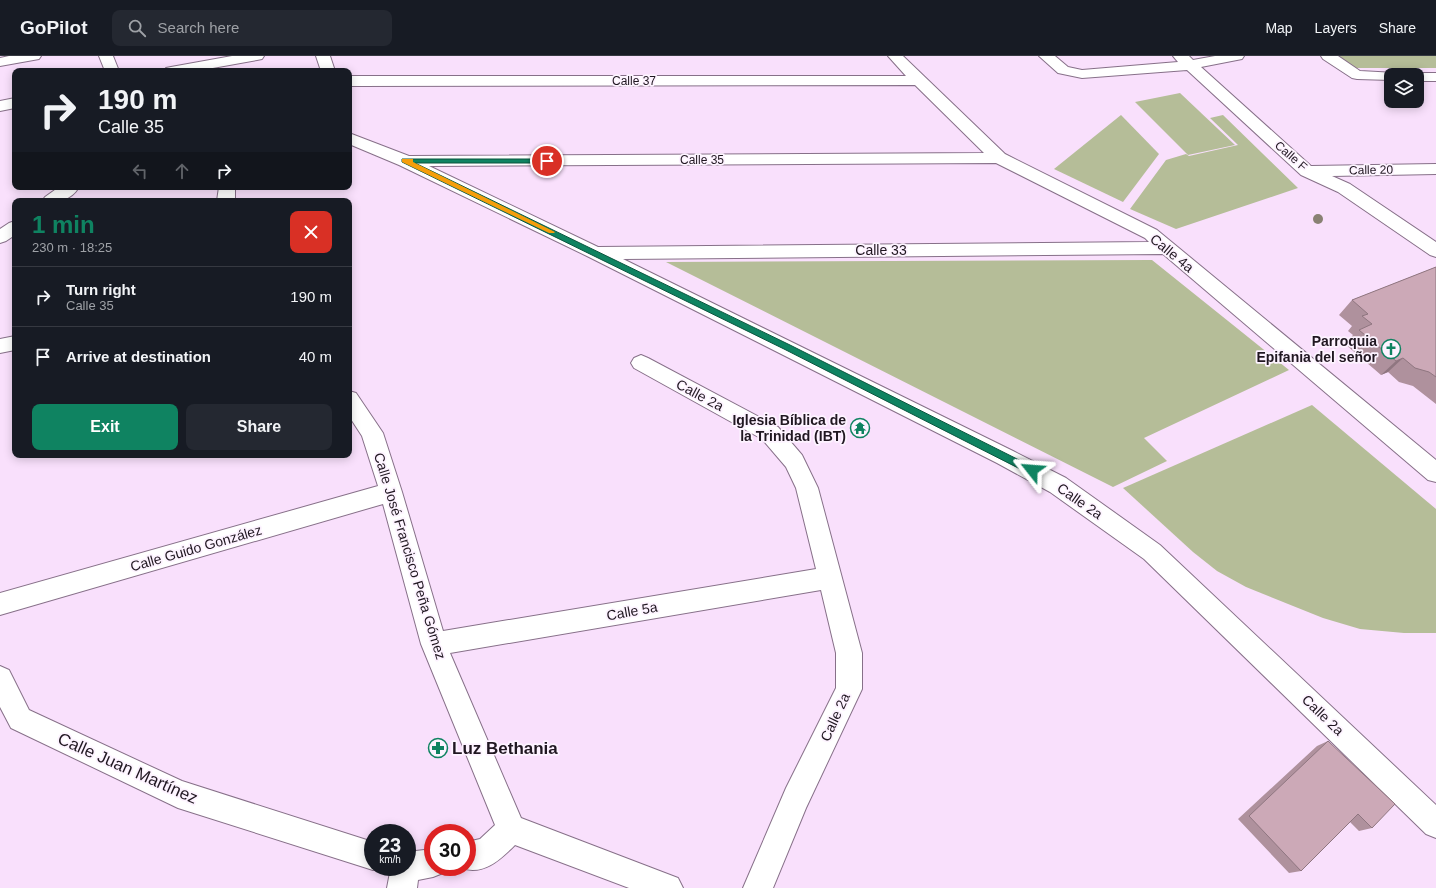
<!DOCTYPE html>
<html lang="en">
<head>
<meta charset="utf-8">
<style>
  body { margin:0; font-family:Arial,sans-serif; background:#242831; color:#f1f3f6; height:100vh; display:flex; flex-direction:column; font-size:15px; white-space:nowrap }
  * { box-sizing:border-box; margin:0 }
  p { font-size:13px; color:#9ea1a6 }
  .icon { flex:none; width:22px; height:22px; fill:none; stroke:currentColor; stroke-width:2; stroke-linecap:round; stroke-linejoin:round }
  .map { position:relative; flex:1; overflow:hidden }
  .drawer { position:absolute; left:12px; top:142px; width:340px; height:260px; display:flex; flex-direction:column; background:#171b24; border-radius:8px; box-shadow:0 2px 10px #0003 }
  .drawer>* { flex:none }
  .guide { position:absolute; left:12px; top:12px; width:340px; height:122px; border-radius:8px; box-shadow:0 2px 10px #0003; background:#171b24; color:#f1f3f6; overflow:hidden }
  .fabs { position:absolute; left:1384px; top:12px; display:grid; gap:8px }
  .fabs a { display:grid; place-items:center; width:40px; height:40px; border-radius:8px; background:#171b24; box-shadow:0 2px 10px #0003; font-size:20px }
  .speed { position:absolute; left:364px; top:768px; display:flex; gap:8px; font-size:20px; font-weight:700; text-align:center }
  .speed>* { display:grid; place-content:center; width:52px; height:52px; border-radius:50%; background:#171b24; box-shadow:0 2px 10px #0003; line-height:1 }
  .speed small { font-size:10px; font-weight:400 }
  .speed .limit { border:6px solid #d22; background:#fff; color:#111 }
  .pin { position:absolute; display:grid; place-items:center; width:34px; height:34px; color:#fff; margin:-17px; border:2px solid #fff; border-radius:50%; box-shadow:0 1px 4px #0007 }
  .me { position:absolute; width:44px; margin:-22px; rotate:298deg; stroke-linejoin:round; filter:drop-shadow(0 0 3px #0008) }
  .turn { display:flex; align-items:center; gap:14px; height:84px; padding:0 20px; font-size:18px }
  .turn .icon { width:52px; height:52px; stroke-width:2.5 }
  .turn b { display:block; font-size:28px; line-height:34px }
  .lanes { display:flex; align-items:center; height:38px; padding:0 20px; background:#0003; justify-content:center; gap:20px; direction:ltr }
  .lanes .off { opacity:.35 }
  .round { display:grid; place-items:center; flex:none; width:42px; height:42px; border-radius:8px; background:#242831 }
  .headline { display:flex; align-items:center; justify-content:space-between; height:68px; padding:0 20px }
  h1 { font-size:24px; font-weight:600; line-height:30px; color:#0f8361 }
  .button { display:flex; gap:8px; margin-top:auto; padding:8px 20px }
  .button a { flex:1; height:46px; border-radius:8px; background:#0f8361; color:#fff; font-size:16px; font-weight:600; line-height:46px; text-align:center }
  .button a+a { background:#242831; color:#f1f3f6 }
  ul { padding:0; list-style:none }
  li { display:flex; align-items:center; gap:12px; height:60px; padding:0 20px; border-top:1px solid #363941 }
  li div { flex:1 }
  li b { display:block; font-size:15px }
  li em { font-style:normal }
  header { display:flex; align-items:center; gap:24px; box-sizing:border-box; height:56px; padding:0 20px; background:#171b24; border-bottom:1px solid #363941 }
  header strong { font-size:19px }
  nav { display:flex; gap:22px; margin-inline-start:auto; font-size:14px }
  .search { width:280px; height:36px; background:#242831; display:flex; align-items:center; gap:10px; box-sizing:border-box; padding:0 14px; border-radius:8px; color:#9ea1a6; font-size:15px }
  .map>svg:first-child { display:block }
</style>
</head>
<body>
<header>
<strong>GoPilot</strong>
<div class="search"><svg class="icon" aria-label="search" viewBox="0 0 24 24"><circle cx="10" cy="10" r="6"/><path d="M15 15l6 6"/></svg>Search here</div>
<nav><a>Map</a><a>Layers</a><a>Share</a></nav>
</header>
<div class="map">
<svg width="1436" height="832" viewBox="0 0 1436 832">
  <rect width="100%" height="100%" fill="#f9e0fc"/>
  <g fill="#b5bd98">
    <polygon points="1334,0 1436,0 1436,12 1352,12"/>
    <polygon points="1180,37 1235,89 1188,99 1135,46"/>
    <polygon points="1121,59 1159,98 1123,146 1054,113"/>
    <polygon points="1223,59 1298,132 1176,173 1130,153 1166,104 1186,98 1189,100 1238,89 1210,62"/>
    <polygon points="1152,204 1289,314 1144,382 1167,405 1113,431 666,206"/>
    <polygon points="1312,349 1436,453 1436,577 1404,577 1360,573 1323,562 1246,531 1217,515 1193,496 1123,432"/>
  </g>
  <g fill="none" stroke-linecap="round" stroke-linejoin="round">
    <defs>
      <g id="minor">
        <polygon points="9,0 41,0 39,3 0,10 0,2"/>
        <polygon points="99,0 113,0 119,15 105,15"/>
        <polygon points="232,0 264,0 262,3 257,4 196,15 164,15 166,12 171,11"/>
        <polygon points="316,0 330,0 335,15 321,15"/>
        <path d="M888,0H903L1005,98L1157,174L1436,404V426L1428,424L1163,198L623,203L1013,395L1066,422L1160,489L1436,749V782L1426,778L1144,503L1050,436L997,407L589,201L399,109L349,88V77L409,100L984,97L915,29L349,30V20H906ZM996,107L1145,182L1149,186L598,191L429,110Z"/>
        <polygon points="1039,0 1055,0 1068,11 1082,14 1178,6 1173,0 1189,0 1193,4 1215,0 1244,0 1242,3 1201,11 1311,110 1436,108 1436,118 1332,120 1350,128 1436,186 1436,201 1430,199 1338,136 1301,119 1187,14 1082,22 1058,17"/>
        <polygon points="1321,0 1338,0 1360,15 1396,17 1398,19 1391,19 1391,24 1357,23 1352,22 1323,3"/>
        <polygon points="1417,17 1436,17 1436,25 1417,25 1417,19 1411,19"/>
        <polygon points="15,42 15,52 0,55 0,45"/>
        <path d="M59,131H79C70,146 58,145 42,145L45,141Z"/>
        <polygon points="219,131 235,131 235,145 217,145"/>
        <polygon points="15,165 15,179 6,185 0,187 0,173 9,167"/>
        <polygon points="15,280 15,294 0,297 0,283"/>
        <path d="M641,299L648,302L778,371L802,399L818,432L862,597V633L806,752L773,832H743L786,732L836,632V597L821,534L450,597L521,762L678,822L683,832H629L515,789C500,804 482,821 459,811H467V786L480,783L495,769L421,588L383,448L0,559V537L378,430L362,380L349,360V335L356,337L383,377L402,436L443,575L816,513L796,432L786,411L762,383L634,312L631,307L634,302Z"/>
        <polygon points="0,610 9,614 29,654 182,725 373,786 373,811 381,811 373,814 178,752 11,672 0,651"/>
        <polygon points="433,793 433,811 446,811 443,817 433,821 418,824 417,832 387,832 391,811 407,811 407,796"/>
      </g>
    </defs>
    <use href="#minor" stroke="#877089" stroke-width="2"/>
    <use href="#minor" fill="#fff" fill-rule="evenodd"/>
  </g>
  <circle fill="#898173" cx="1318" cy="163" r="5"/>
  <g fill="#af919d">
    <polygon points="1436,211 1436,348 1413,330 1399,326 1388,316 1381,319 1345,288 1353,279 1348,275 1352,270 1339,259 1352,244"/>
    <polygon points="1328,685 1372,772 1359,775 1350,766 1301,815 1289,817 1238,763 1317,690"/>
  </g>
  <polygon fill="#8f7680" points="1403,302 1388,316 1381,319 1396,305"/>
  <g fill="#cca9b7" stroke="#8f7680">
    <polygon points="1436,211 1436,321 1429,316 1415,312 1403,302 1396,305 1359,274 1372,268 1362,260 1368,258 1352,244"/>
    <polygon points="1328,685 1395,748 1372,772 1358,758 1301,815 1249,760"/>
  </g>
  <polygon fill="#0f8361" stroke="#0a553f" points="402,103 549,103 550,105 547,107 415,107 790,289 1035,412 1036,414 1035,417 1028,417 784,293 402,106"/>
  <polygon fill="#f59e0b" points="402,103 413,103 413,106 555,176 554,177 549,177 402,106"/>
  <defs>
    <symbol id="church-ring" viewBox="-11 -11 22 22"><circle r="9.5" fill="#fdf3ff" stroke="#0f8361" stroke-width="1.5"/><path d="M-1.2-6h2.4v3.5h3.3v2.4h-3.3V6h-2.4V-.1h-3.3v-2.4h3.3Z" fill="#0f8361"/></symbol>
    <symbol id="temple-ring" viewBox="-11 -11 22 22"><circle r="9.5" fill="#fdf3ff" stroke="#0f8361" stroke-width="1.5"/><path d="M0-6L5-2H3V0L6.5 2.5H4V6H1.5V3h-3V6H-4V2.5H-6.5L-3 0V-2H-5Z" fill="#0f8361"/></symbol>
    <symbol id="pharmacy-ring" viewBox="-11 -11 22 22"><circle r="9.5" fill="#fdf3ff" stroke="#0f8361" stroke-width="1.5"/><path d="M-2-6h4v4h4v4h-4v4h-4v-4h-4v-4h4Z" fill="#0f8361"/></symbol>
  </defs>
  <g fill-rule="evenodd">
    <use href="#church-ring" x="1380" y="282" width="22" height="22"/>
    <use href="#temple-ring" x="849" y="361" width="22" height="22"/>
    <use href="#pharmacy-ring" x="427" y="681" width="22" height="22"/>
  </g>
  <g text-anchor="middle" stroke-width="3.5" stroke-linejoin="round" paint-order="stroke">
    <g font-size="12" fill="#201721" stroke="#fdf3ff">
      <text x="634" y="29">Calle 37</text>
      <text transform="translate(1291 100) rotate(41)" y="4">Calle F</text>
      <text x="702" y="108">Calle 35</text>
      <text transform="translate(1371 114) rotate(-1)" y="4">Calle 20</text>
    </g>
    <g font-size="14" fill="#201721" stroke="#fdf3ff">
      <text x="881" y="199">Calle 33</text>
      <text transform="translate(1172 197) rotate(39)" y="5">Calle 4a</text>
      <text transform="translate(700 339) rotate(28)" y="5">Calle 2a</text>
      <text transform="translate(1080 445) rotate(35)" y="5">Calle 2a</text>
      <text transform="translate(196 492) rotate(-16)" y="5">Calle Guido González</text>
      <text transform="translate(410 500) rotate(73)" y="5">Calle José Francisco Peña Gómez</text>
      <text transform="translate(632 555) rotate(-10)" y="5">Calle 5a</text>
      <text transform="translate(1323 659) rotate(44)" y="5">Calle 2a</text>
      <text transform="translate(835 661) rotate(-65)" y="5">Calle 2a</text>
    </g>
    <g font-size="14" font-weight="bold" fill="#201721" stroke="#fdf3ff" text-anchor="end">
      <text x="1377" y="290">Parroquia<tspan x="1377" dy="16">Epifania del señor</tspan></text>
      <text x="846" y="369">Iglesia Bíblica de<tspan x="846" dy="16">la Trinidad (IBT)</tspan></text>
    </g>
    <g font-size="17" font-weight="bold" fill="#201721" stroke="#fdf3ff" text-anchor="start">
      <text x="452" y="698">Luz Bethania</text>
    </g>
    <g font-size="17" fill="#201721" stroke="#fdf3ff">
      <text transform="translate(128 712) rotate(24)" y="6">Calle Juan Martínez</text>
    </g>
  </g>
</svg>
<div class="fabs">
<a><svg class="icon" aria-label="layers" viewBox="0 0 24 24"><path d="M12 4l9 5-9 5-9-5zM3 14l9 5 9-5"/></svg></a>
</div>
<div class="speed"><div>23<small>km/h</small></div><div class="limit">30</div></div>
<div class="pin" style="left:547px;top:105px;background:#d93025"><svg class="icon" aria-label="arrive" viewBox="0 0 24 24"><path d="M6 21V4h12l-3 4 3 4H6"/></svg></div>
<svg class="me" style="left:1032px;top:414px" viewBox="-20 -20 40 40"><path d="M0-17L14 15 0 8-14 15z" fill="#0f8361" stroke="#fff" stroke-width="4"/></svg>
<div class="guide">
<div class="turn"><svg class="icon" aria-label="right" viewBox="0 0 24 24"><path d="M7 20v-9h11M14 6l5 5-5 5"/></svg><div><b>190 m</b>Calle 35</div></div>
<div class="lanes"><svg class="icon off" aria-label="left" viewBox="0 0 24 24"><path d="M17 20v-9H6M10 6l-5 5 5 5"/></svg><svg class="icon off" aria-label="ahead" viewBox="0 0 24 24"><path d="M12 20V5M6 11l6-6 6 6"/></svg><svg class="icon" aria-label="right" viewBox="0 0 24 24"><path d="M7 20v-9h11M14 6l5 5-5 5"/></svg></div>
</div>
<section class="drawer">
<div class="headline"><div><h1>1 min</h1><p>230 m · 18:25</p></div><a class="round" style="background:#d93025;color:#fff"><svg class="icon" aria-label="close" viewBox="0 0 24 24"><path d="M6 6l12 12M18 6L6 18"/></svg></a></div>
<ul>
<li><svg class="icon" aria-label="right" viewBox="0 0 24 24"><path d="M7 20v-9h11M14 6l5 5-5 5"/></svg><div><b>Turn right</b><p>Calle 35</p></div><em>190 m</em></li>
<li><svg class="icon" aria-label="arrive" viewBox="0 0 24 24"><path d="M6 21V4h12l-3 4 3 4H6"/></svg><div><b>Arrive at destination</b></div><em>40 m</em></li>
</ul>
<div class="button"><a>Exit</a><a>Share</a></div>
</section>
</div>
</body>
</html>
